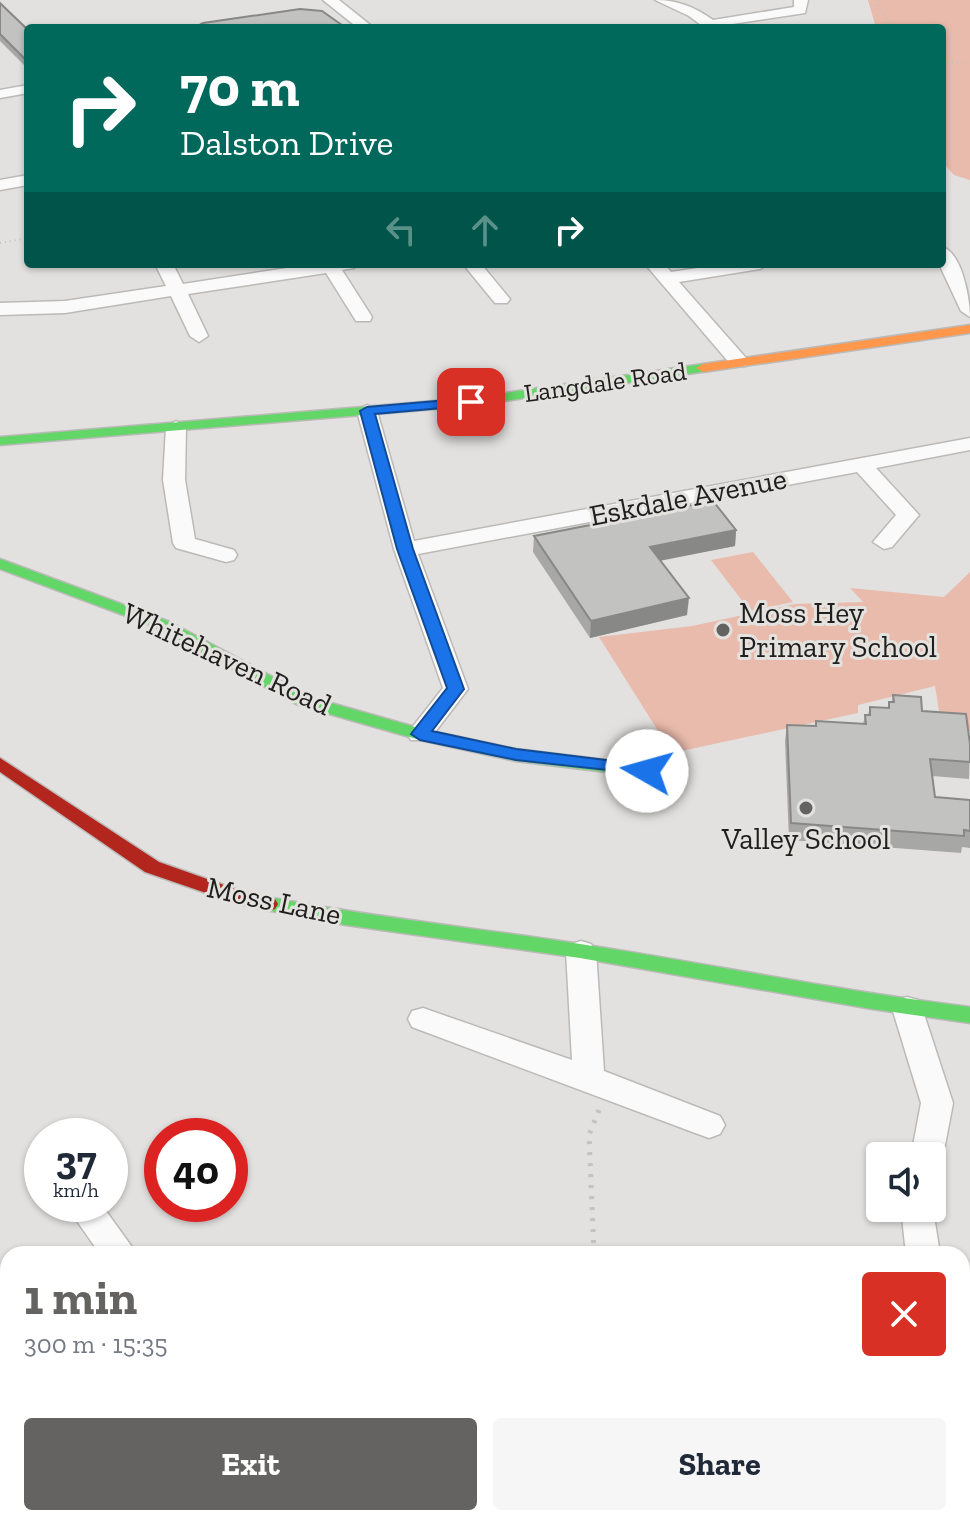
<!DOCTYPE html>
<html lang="en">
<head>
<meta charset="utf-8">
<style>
  body { margin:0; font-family:"Zilla Slab",serif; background:#f6f6f7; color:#1f2937; height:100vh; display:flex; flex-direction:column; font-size:30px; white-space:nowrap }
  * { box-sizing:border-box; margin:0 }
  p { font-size:26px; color:#747a83 }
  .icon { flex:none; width:44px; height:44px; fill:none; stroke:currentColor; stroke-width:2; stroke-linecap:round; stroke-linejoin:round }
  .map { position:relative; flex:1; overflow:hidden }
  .drawer { position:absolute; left:0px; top:1246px; width:970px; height:280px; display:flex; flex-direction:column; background:#fff; border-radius:24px 24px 0 0; box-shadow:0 2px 6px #0004 }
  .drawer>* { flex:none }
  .guide { position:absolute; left:24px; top:24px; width:922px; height:244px; border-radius:8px; box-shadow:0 2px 6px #0004; background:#00695c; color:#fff; overflow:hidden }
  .buttons { position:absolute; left:866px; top:1142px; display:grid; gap:16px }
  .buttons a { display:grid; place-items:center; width:80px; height:80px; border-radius:8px; background:#fff; box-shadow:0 2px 6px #0004; font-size:40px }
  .speed { position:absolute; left:24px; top:1118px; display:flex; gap:16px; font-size:40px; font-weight:700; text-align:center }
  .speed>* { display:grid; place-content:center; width:104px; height:104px; border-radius:50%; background:#fff; box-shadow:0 2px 6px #0004; line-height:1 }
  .speed small { font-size:20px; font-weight:400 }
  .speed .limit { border:12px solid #d22; background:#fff; color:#111 }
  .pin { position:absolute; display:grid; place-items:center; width:68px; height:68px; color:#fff; margin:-34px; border-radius:16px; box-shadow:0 4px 12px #0006 }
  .me { position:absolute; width:88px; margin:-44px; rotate:277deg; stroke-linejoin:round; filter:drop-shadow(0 0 6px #0008) }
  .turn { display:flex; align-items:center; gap:28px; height:168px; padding:0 24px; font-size:36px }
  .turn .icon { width:104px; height:104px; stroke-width:2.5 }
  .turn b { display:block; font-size:56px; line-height:68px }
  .lanes { display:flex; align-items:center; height:76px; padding:0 24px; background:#0003; justify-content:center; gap:40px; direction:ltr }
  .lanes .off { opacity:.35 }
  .round { display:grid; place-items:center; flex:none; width:84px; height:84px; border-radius:8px; background:#f6f6f7 }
  .headline { display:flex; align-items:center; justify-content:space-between; height:136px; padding:0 24px }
  h1 { font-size:48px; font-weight:800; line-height:60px; color:#646361 }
  .cta { display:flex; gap:16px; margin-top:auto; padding:16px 24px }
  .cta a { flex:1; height:92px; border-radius:8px; background:#646361; color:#fff; font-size:32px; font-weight:800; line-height:92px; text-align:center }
  .cta a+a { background:#f6f6f7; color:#1f2937 }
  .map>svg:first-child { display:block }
</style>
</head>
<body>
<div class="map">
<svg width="970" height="1526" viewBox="0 0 970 1526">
  <rect width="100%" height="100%" fill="#e2e1df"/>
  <g fill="#e9bbac">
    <polygon points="868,0 970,0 970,180 954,175 942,162 942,28 876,28"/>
    <polygon points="753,552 793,602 750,611 711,560"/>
    <polygon points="970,572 970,731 942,729 935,686 858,705 858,713 672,753 599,637 692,626 795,604 863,602 850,588 944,597"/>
  </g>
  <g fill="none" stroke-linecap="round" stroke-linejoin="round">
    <defs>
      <g id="street">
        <polygon points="323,0 339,0 374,28 358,28"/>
        <path d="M655,0C678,0 695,7 713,20L794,7V0H808L805,13L705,28L689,16Z"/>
        <polygon points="28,85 28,93 0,98 0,90"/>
        <polygon points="28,175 28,185 0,190 0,180"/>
        <path d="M942,247C962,252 970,299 970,317L961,311L939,264H942Z"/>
        <polygon points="155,264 173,264 183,284 313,264 357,264 354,268 342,270 372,317 370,321 356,321 326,273 188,294 208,336 199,342 190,336 171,296 65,313 0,315 0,303 65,301 166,286"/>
        <polygon points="463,264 481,264 510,299 507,303 495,303"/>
        <polygon points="645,264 664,264 671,272 724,264 769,264 760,269 679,282 746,358 749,362 746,366 732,366"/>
        <polygon points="367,405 377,411 414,541 970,438 970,450 876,468 919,515 892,547 884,549 873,542 896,515 857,472 418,554 468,689 429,740 411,740 407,734 443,688 394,549 357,411"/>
        <polygon points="176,421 186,427 185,480 195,539 234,550 237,555 234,560 226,562 176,548 173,543 163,480 166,427"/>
        <polygon points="581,941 591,944 596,951 604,1071 720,1116 725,1125 720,1134 709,1138 698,1134 412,1027 408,1019 412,1011 423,1008 572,1060 566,951 571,944"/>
        <polygon points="907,997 918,1000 922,1008 953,1103 943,1156 938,1165 932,1167 932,1156 911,1156 921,1103 892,1008 896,1000"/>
        <polygon points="932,1203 940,1254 906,1254 901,1208 932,1208"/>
        <polygon points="65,1204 101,1204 137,1254 100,1254"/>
        <polygon points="626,1518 676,1518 679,1526 629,1526"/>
      </g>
      <g id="fast">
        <polygon points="703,364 710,368 708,371 471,406 0,445 0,437 471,398"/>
        <polygon points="0,559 170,622 310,697 422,729 516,749 647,765 656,771 647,777 516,761 420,740 298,705 158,628 0,569"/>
        <path d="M268,897C371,917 476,928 580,944C710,964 839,991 970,1007V1023L872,1009L580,958L346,925L261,909L258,904L261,899Z"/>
      </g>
      <polygon id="slow" points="970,325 970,333 703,372 696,368 703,364"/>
      <polygon id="jam" points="0,758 159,862 241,891 275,899 278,904 275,909 268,911 238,904 145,872 0,772"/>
    </defs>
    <use href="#street" stroke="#bbbab8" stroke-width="3"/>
    <use href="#fast" stroke="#bbbab8" stroke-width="3"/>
    <use href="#slow" stroke="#bbbab8" stroke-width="3"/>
    <use href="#jam" stroke="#bbbab8" stroke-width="3"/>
    <g stroke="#c2c2c1" stroke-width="2" stroke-dasharray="1 4" stroke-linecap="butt">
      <polyline points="877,0 890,28"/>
      <polyline points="942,62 970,64"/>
      <polyline points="0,243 28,238"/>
    </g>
    <g stroke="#c2c2c1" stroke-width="5" stroke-dasharray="3 8" stroke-linecap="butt">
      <polyline points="594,1254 589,1135 599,1110"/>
      <polyline points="358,1526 364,1518"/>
    </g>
    <use href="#street" fill="#fbfafa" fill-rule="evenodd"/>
    <use href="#fast" fill="#63d668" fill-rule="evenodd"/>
    <use href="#slow" fill="#ff974d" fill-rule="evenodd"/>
    <use href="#jam" fill="#b3261e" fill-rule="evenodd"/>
  </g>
  <g fill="#a7a7a5">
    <polygon points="0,3 28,30 28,69 0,41"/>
    <polygon points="736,530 735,546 660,560 687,615 590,638 533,552 534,536"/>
    <polygon points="893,695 922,711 970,744 969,779 932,776 935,797 970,800 970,848 962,847 961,853 789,840 785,741 787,725 815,726 816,721 863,724 865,715 868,715 870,707 888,708 889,702 892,702"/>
  </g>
  <g fill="#888886">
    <polygon points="736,530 735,546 649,563 650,547"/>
    <polygon points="689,598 687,615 590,638 591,621"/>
  </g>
  <g fill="#c2c2c0" stroke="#888886" stroke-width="2">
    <polygon points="0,3 28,30 28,62 0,34"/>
    <polygon points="300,9 322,11 346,28 194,28 203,23"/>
    <polygon points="713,501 736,530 650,547 689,598 591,621 534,536"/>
    <polygon points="893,695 921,697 922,711 966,714 970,744 970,762 930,759 935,797 970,800 970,831 964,830 964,836 791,823 787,725 816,726 816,721 866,724 865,715 870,715 870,707 889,708 889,702 894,702"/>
  </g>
  <polygon fill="#1a73e8" stroke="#114b97" stroke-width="2" points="471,398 478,402 476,405 375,414 413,549 464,689 432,731 516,749 647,765 656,771 653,775 516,760 420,740 411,734 447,688 397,549 360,411 367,407"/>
  <g fill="#646361" stroke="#e3e2de" stroke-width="3">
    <circle cx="723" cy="630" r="8"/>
    <circle cx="806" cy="808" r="8"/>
  </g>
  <g text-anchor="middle" stroke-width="6" stroke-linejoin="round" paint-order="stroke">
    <g font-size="26" fill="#201f1d" stroke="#e3e2de">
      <text transform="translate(605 382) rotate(-8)" y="9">Langdale Road</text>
    </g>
    <g font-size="30" fill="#201f1d" stroke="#e3e2de">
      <text transform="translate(688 497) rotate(-11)" y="10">Eskdale Avenue</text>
      <text transform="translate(227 659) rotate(25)" y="10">Whitehaven Road</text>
      <text transform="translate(274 901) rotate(12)" y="10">Moss Lane</text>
    </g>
    <g font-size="30" fill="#201f1d" stroke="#e3e2de" text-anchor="start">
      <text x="739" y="623">Moss Hey<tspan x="739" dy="34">Primary School</tspan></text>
      <text x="806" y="849" text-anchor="middle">Valley School</text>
    </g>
  </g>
</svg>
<div class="buttons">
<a><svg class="icon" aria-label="sound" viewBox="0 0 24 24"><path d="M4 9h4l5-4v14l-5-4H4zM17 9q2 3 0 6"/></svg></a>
</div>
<div class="speed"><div>37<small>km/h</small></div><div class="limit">40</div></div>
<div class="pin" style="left:471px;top:402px;background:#d93025"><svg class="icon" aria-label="arrive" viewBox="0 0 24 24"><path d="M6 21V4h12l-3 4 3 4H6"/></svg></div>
<svg class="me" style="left:647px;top:771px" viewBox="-20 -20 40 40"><circle r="19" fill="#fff"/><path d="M0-13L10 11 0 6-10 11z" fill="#1a73e8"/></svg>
<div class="guide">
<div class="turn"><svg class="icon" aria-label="right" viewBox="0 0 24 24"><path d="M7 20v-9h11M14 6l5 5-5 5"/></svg><div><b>70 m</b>Dalston Drive</div></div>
<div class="lanes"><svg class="icon off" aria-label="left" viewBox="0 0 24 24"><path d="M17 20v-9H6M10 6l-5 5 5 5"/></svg><svg class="icon off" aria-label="ahead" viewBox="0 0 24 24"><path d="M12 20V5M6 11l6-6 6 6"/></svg><svg class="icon" aria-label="right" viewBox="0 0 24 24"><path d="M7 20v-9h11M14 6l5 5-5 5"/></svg></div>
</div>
<section class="drawer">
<div class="headline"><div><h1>1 min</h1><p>300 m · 15:35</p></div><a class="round" style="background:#d93025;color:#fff"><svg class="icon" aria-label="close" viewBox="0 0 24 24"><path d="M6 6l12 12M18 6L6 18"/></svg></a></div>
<div class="cta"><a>Exit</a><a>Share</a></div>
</section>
</div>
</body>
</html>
